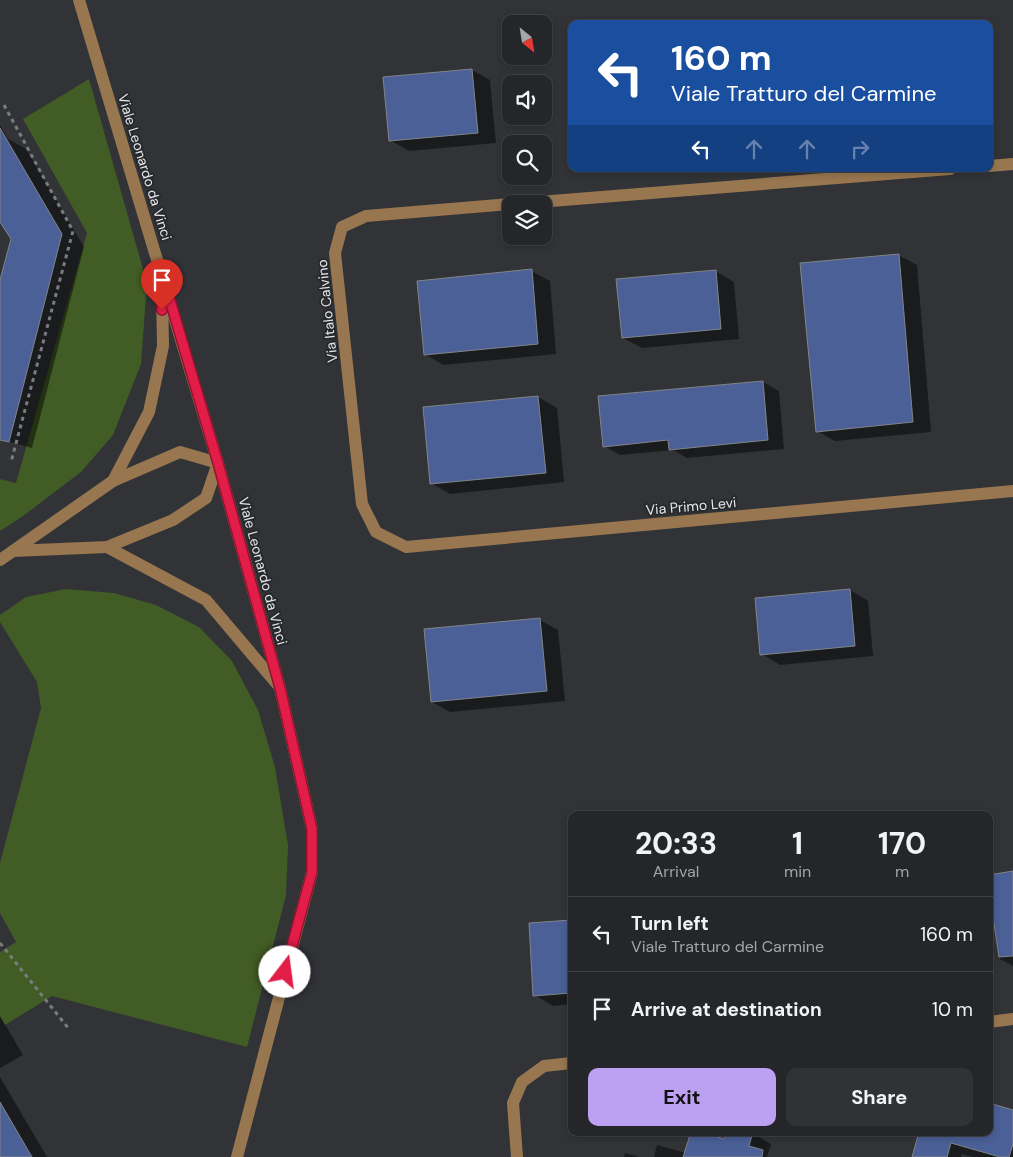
<!DOCTYPE html>
<html lang="en">
<head>
<meta charset="utf-8">
<style>
  body { margin:0; font-family:"DM Sans",sans-serif; background:#313235; color:#f1f3f6; height:100vh; display:flex; flex-direction:column; font-size:19px; white-space:nowrap }
  * { box-sizing:border-box; margin:0 }
  p { font-size:16px; color:#a3a5a8 }
  .icon { flex:none; width:28px; height:28px; fill:none; stroke:currentColor; stroke-width:2; stroke-linecap:round; stroke-linejoin:round }
  .map { position:relative; flex:1; overflow:hidden }
  .side { position:absolute; left:568px; top:811px; width:425px; height:325px; display:flex; flex-direction:column; background:#252629; border-radius:10px; box-shadow:0 2px 8px #0003,0 0 0 1px #424346 }
  .side>* { flex:none }
  .guide { position:absolute; left:568px; top:20px; width:425px; height:152px; border-radius:10px; box-shadow:0 2px 8px #0003,0 0 0 1px #424346; background:#1a4fa0; color:#fff; overflow:hidden }
  .needle { width:32px; rotate:150deg }
  .tools { position:absolute; left:502px; top:15px; display:grid; gap:10px }
  .tools a { display:grid; place-items:center; width:50px; height:50px; border-radius:10px; background:#252629; box-shadow:0 2px 8px #0003,0 0 0 1px #424346; font-size:25px }
  .pin { position:absolute; display:grid; place-items:center; width:42px; height:42px; color:#fff; margin:-51px -21px; border-radius:50% 50% 50% 0; rotate:-45deg; box-shadow:0 0 5px #0007 }
  .pin .icon { rotate:45deg }
  .me { position:absolute; width:55px; margin:-28px; rotate:15deg; stroke-linejoin:round; filter:drop-shadow(0 0 4px #0008) }
  .turn { display:flex; align-items:center; gap:18px; height:105px; padding:0 20px; font-size:22px }
  .turn .icon { width:65px; height:65px; stroke-width:2.5 }
  .turn b { display:block; font-size:35px; line-height:42px }
  .lanes { display:flex; align-items:center; height:48px; padding:0 20px; background:#0003; justify-content:center; gap:25px; direction:ltr }
  .lanes .off { opacity:.35 }
  .eta { display:flex; justify-content:space-evenly; align-items:center; height:85px; text-align:center }
  .eta b { font-size:30px; font-weight:700; line-height:35px }
  .primary-button { display:flex; gap:10px; margin-top:auto; padding:10px 20px }
  .primary-button a { flex:1; height:58px; border-radius:10px; background:#bca0f2; color:#111; font-size:20px; font-weight:700; line-height:58px; text-align:center }
  .primary-button a+a { background:#313235; color:#f1f3f6 }
  ul { padding:0; list-style:none }
  li { display:flex; align-items:center; gap:15px; height:75px; padding:0 20px; border-top:1px solid #424346 }
  li div { flex:1 }
  li b { display:block; font-size:19px }
  li em { font-style:normal }
  .map>svg:first-child { display:block }
</style>
</head>
<body>
<div class="map">
<svg width="1013" height="1157" viewBox="0 0 1013 1157">
  <rect width="100%" height="100%" fill="#313337"/>
  <g fill="#425c25">
    <polygon points="89,79 147,283 141,364 113,435 81,472 23,516 0,531 0,479 16,483 87,233 23,119"/>
    <polygon points="66,589 114,593 156,605 199,627 232,661 258,710 275,767 288,845 286,895 247,1047 52,996 5,1025 0,1017 0,952 16,942 0,913 0,863 41,708 37,682 0,622 0,615 26,597"/>
  </g>
  <g fill="#0007">
    <polygon points="472,70 490,80 496,143 409,151 390,140"/>
    <polygon points="0,125 8,139 26,149 84,247 32,448 0,439 0,285 12,239 0,219"/>
    <polygon points="898,255 917,265 931,432 835,441 817,431"/>
    <polygon points="531,271 550,281 556,354 443,365 425,354"/>
    <polygon points="715,271 734,282 739,339 642,348 623,338"/>
    <polygon points="763,382 779,391 784,449 687,458 673,450 620,455 604,446"/>
    <polygon points="538,397 557,408 564,482 450,494 431,483 424,408"/>
    <polygon points="850,590 868,601 873,656 780,665 762,654"/>
    <polygon points="540,620 558,630 565,701 450,712 432,702"/>
    <polygon points="1013,872 1013,966 1000,959 994,916 989,916 989,876"/>
    <polygon points="571,921 571,1004 553,1006 535,995 530,924"/>
    <polygon points="0,1016 23,1055 0,1068"/>
    <polygon points="0,1077 47,1157 0,1157"/>
    <polygon points="992,1105 1013,1111 1013,1157 973,1157 962,1154 961,1157 913,1157 920,1132 989,1132 989,1115"/>
    <polygon points="752,1133 771,1144 767,1157 654,1157 657,1145 686,1153 724,1140"/>
    <polygon points="625,1153 639,1157 624,1157"/>
  </g>
  <g fill="#4a6096" stroke="#828488">
    <polygon points="472,69 478,133 389,141 383,77"/>
    <polygon points="0,128 62,234 9,442 0,440 0,280 11,239 0,222"/>
    <polygon points="899,254 913,422 816,432 800,263"/>
    <polygon points="532,269 538,344 424,355 417,281"/>
    <polygon points="716,270 721,329 622,338 616,279"/>
    <polygon points="763,381 768,440 669,450 668,440 603,447 598,396"/>
    <polygon points="538,396 546,473 430,484 423,407"/>
    <polygon points="850,589 855,646 760,655 755,598"/>
    <polygon points="540,618 547,691 431,702 424,629"/>
    <polygon points="1013,871 1013,956 999,957 991,904 989,904 989,875"/>
    <polygon points="571,920 571,993 533,996 529,923"/>
    <polygon points="0,1102 32,1157 0,1157"/>
    <polygon points="989,1103 1013,1110 1013,1144 1009,1157 1000,1157 951,1143 947,1157 912,1157 919,1132 989,1132"/>
    <polygon points="691,1132 702,1132 724,1139 726,1132 753,1132 749,1146 763,1150 762,1157 683,1157"/>
  </g>
  <g fill="none" stroke-linecap="round" stroke-linejoin="round">
    <g stroke="#7a7c7f" stroke-width="3" stroke-dasharray="4 4" stroke-linecap="butt">
      <polyline points="4,105 73,231 11,462"/>
      <polyline points="0,943 69,1029"/>
    </g>
    <g stroke="#987750" stroke-width="12">
      <polyline points="79,0 218,463 280,688 312,829 312,872 237,1157"/>
      <polyline points="989,166 1013,164"/>
      <polyline points="511,204 366,216 342,227 335,253 362,504 376,532 406,547 1013,491"/>
      <polyline points="514,204 950,169"/>
      <polyline points="113,481 149,412 163,346 162,290"/>
      <polyline points="107,547 206,600 277,684"/>
      <polyline points="13,551 107,547 173,520 206,498 218,463"/>
      <polyline points="0,560 113,481 180,452 218,463"/>
      <polyline points="989,1022 1013,1019"/>
      <polyline points="517,1157 513,1103 522,1082 544,1066 571,1063"/>
    </g>
  </g>
  <g fill="none" stroke-linecap="round" stroke-linejoin="round">
    <defs>
      <polyline id="route" points="162,310 162,273 218,463 280,688 312,829 312,872 285,972"/>
    </defs>
    <use href="#route" stroke="#92132f" stroke-width="12"/>
    <use href="#route" stroke="#e11d48" stroke-width="9"/>
  </g>
  <g text-anchor="middle" stroke-width="4" stroke-linejoin="round" paint-order="stroke">
    <g font-size="14" fill="#e5e6e8" stroke="#27292d">
      <text transform="translate(145 167) rotate(73)" y="5">Viale Leonardo da Vinci</text>
      <text transform="translate(327 311) rotate(-96)" y="5">Via Italo Calvino</text>
      <text transform="translate(691 506) rotate(-5)" y="5">Via Primo Levi</text>
      <text transform="translate(263 571) rotate(75)" y="5">Viale Leonardo da Vinci</text>
    </g>
  </g>
</svg>
<div class="tools">
<a><svg class="needle" viewBox="-14 -14 28 28"><path d="M0-13l5 13h-10z" fill="#e53935"/><path d="M0 13l5-13h-10z" fill="#a3a5a8"/></svg></a>
<a><svg class="icon" aria-label="sound" viewBox="0 0 24 24"><path d="M4 9h4l5-4v14l-5-4H4zM17 9q2 3 0 6"/></svg></a>
<a><svg class="icon" aria-label="search" viewBox="0 0 24 24"><circle cx="10" cy="10" r="6"/><path d="M15 15l6 6"/></svg></a>
<a><svg class="icon" aria-label="layers" viewBox="0 0 24 24"><path d="M12 4l9 5-9 5-9-5zM3 14l9 5 9-5"/></svg></a>
</div>
<div class="pin" style="left:162px;top:310px;background:#d93025"><svg class="icon" aria-label="arrive" viewBox="0 0 24 24"><path d="M6 21V4h12l-3 4 3 4H6"/></svg></div>
<svg class="me" style="left:285px;top:972px" viewBox="-20 -20 40 40"><circle r="19" fill="#fff"/><path d="M0-13L10 11 0 6-10 11z" fill="#e11d48"/></svg>
<div class="guide">
<div class="turn"><svg class="icon" aria-label="left" viewBox="0 0 24 24"><path d="M17 20v-9H6M10 6l-5 5 5 5"/></svg><div><b>160 m</b>Viale Tratturo del Carmine</div></div>
<div class="lanes"><svg class="icon" aria-label="left" viewBox="0 0 24 24"><path d="M17 20v-9H6M10 6l-5 5 5 5"/></svg><svg class="icon off" aria-label="ahead" viewBox="0 0 24 24"><path d="M12 20V5M6 11l6-6 6 6"/></svg><svg class="icon off" aria-label="ahead" viewBox="0 0 24 24"><path d="M12 20V5M6 11l6-6 6 6"/></svg><svg class="icon off" aria-label="right" viewBox="0 0 24 24"><path d="M7 20v-9h11M14 6l5 5-5 5"/></svg></div>
</div>
<section class="side">
<div class="eta">
<div><b>20:33</b><p>Arrival</p></div>
<div><b>1</b><p>min</p></div>
<div><b>170</b><p>m</p></div>
</div>
<ul>
<li><svg class="icon" aria-label="left" viewBox="0 0 24 24"><path d="M17 20v-9H6M10 6l-5 5 5 5"/></svg><div><b>Turn left</b><p>Viale Tratturo del Carmine</p></div><em>160 m</em></li>
<li><svg class="icon" aria-label="arrive" viewBox="0 0 24 24"><path d="M6 21V4h12l-3 4 3 4H6"/></svg><div><b>Arrive at destination</b></div><em>10 m</em></li>
</ul>
<div class="primary-button"><a>Exit</a><a>Share</a></div>
</section>
</div>
</body>
</html>
